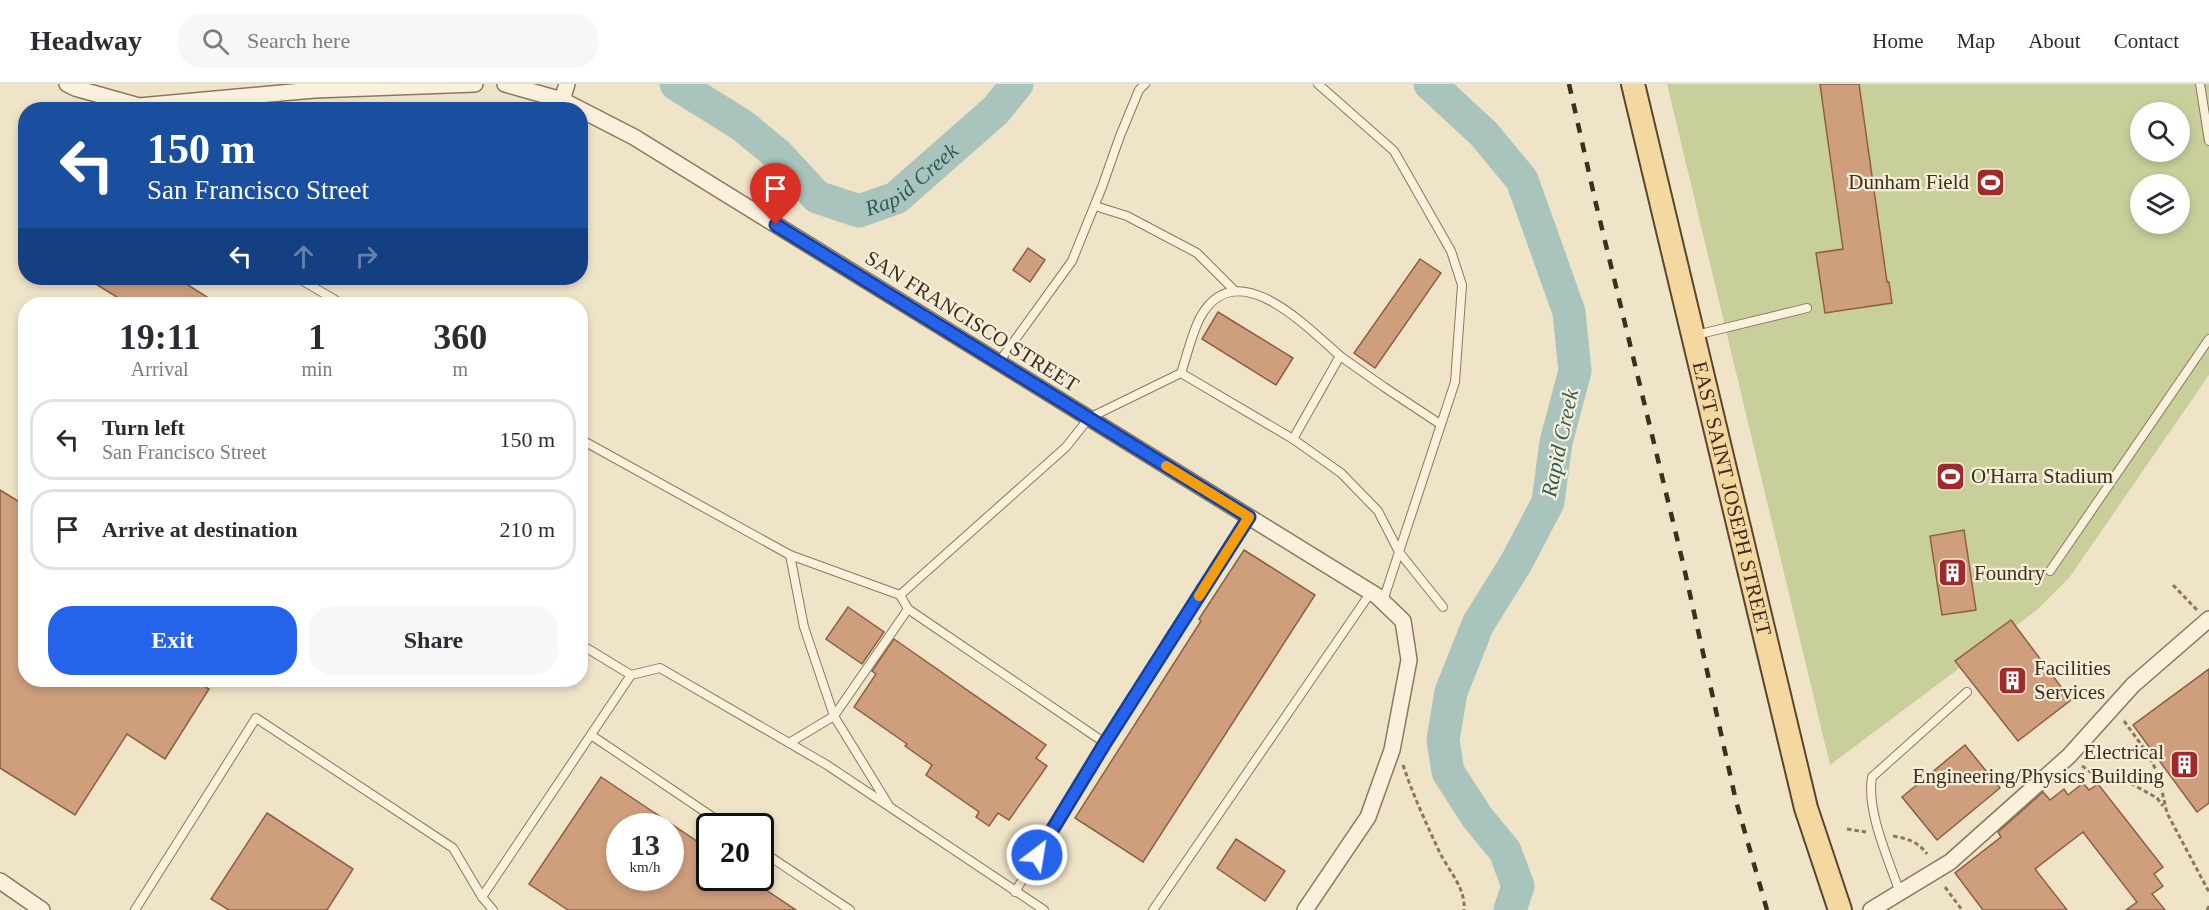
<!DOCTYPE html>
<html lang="en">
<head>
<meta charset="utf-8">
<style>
  body { margin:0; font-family:Georgia,serif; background:#f7f7f7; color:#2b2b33; height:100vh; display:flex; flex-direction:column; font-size:22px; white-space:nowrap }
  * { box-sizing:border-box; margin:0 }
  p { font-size:20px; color:#7c7c81 }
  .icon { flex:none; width:33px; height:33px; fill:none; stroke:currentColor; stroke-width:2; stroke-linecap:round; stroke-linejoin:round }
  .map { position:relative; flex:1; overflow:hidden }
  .drawer { position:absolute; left:18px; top:213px; width:570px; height:390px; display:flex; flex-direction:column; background:#fff; border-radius:24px; box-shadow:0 3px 9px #0003 }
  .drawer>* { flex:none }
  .banner { position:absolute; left:18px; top:18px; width:570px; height:183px; border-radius:24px; box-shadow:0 3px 9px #0003; background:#1a4fa0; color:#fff; overflow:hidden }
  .buttons { position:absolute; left:2130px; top:18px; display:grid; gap:12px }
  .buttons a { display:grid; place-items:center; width:60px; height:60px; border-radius:50%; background:#fff; box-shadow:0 3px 9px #0003; font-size:30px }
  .speed { position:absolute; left:606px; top:729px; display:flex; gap:12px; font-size:30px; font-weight:700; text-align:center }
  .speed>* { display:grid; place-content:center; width:78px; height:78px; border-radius:50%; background:#fff; box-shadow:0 3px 9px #0003; line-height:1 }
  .speed small { font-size:15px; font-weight:400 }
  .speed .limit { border:3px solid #111; border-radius:9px; background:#fff; color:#111 }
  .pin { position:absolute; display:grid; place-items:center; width:51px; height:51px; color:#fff; margin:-62px -26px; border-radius:50% 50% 50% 0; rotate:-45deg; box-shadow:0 0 6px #0007 }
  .pin .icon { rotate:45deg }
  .me { position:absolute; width:66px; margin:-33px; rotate:31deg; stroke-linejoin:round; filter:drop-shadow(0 0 4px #0008) }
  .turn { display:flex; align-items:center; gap:21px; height:126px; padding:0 30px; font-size:27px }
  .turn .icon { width:78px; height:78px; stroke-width:2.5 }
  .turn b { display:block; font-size:42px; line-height:51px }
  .lanes { display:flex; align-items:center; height:57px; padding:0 30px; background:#0003; justify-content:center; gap:30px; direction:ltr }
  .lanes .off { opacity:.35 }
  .eta { display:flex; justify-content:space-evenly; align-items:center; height:102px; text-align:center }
  .eta b { font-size:36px; font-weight:700; line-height:42px }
  .cta { display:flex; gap:12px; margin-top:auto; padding:12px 30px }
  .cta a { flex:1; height:69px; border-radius:24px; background:#2563eb; color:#fff; font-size:24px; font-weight:700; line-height:69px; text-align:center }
  .cta a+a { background:#f7f7f7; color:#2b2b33 }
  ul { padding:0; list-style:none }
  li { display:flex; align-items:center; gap:18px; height:81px; margin:0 12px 9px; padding:0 18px; border:3px solid #e1e1e2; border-radius:24px }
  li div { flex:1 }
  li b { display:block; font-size:22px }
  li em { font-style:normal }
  header { display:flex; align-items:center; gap:36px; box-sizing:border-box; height:84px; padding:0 30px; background:#fff; border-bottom:2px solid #e1e1e2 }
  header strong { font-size:28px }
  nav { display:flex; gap:33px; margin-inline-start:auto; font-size:21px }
  .search { width:420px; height:54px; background:#f7f7f7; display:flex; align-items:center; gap:15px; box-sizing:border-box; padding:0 21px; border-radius:24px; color:#7c7c81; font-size:22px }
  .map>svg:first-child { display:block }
</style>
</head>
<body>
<header>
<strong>Headway</strong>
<div class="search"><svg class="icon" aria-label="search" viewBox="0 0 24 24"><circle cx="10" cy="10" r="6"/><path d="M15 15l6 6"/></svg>Search here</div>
<nav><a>Home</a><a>Map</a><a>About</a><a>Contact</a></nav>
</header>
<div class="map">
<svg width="2209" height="826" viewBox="0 0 2209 826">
  <rect width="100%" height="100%" fill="#f0e4c8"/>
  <path fill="#c9cf9b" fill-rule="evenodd" d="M1667,0H2209V291L2069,494L2037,526L1830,681ZM2140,28H2180V68H2140ZM2140,100H2180V140H2140Z"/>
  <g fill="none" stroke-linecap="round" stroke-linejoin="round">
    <g stroke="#a9c4bc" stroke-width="33">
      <path id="s1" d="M676,0L743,42L778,71L817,113L859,127L896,114L996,26L1017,0"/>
      <polyline points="1430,0 1484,50 1522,96 1569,228 1575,287 1556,358 1548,418 1516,479 1478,540 1451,608 1443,656 1448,688 1477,733 1505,767 1518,802 1510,826"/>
    </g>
  </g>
  <g fill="#cf9f7d" stroke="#8d5f41" stroke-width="1.5" fill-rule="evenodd">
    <polygon points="1820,0 1859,0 1887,198 1889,198 1892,219 1825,229 1816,169 1843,165"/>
    <polygon points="1028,164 1045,176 1030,198 1013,186"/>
    <polygon points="1420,175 1441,189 1375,284 1354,269"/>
    <polygon points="86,194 177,194 218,220 128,220"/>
    <polygon points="1218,228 1293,274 1276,301 1202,255"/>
    <polygon points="0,406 26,422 26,596 194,596 209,605 165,675 127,650 75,731 0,684"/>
    <polygon points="1964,446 1976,526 1942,531 1930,452"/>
    <polygon points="1244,466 1315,511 1143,778 1075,734 1201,537 1199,535"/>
    <polygon points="848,523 884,548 862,580 826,555"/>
    <polygon points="2011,536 2071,616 2018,657 1955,577"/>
    <polygon points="894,555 1046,661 1036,674 1047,682 1009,736 998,729 989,742 976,733 979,728 926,691 932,681 905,662 907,660 854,623 876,590 872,587"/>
    <polygon points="2209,585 2209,719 2197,728 2133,641"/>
    <polygon points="1965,661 2000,704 1937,756 1902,713"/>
    <path d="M601,693L710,766V794H748L796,826H568L529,800ZM620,742H670V794H620Z"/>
    <polygon points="2083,699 2089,706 2098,700 2163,783 2154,790 2163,802 2152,810 2165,826 2126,826 2137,818 2083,748 2035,785 2067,826 1983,826 1955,789 2001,753 1998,748 2043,708 2050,716 2064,705 2068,711"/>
    <polygon points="267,729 353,785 327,826 229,826 211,815"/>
    <polygon points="1236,755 1285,787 1265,817 1217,784"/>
  </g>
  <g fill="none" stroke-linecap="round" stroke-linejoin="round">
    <defs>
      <g id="lane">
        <polyline points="1318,0 1394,67 1451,167 1462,201 1455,298 1399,468 1443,523"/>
        <polyline points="2200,0 2209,57"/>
        <polyline points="1095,122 1127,132 1197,169 1234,206"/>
        <polyline points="298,194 342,220"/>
        <polyline points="1696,251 1807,224"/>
        <polyline points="1340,272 1384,303 1440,340"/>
        <polyline points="999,278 1072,177 1102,103 1120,52 1139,6 1145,0"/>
        <polyline points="1181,289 1293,355"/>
        <path d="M580,355L790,471L900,511L1066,363L1089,334L1181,289C1187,272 1192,248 1201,232C1237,169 1307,243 1340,272L1293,355L1341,389L1378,427L1399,468L1383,517"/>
        <polyline points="790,471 804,543 834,632 888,720"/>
        <polyline points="2050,487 2209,255"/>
        <polyline points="900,511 908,525 1105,659 1015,808"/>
        <polyline points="580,560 631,591"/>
        <polyline points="591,651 726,742"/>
        <polyline points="789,659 834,632 908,525"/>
        <polyline points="1105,659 1249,433"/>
        <polyline points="760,766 850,826"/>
        <path d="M1900,809C1889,776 1866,727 1872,693L1967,608"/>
        <polyline points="482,813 631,591 660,584 827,681 1044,826"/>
        <polyline points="135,826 256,634 453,764 482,813 493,826"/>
        <polyline points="1153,826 1371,508"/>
      </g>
      <g id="street">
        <polyline points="67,0 75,4 139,22 314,6 475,0"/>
        <polyline points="505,0 562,16 634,53 1377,512 1403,537 1409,576 1392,666 1368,733 1305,826"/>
        <polyline points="562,16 567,0"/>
        <polyline points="0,797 42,826"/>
        <polyline points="1871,826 1950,778 2069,672 2133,601 2209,535"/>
      </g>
      <g id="primary">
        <path id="s2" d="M1633,0L1806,724L1840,826"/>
      </g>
    </defs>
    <use href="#lane" stroke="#8d765c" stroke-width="10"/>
    <use href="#street" stroke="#8d765c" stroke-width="18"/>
    <use href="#primary" stroke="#5b4430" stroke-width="26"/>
    <g stroke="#8d765c" stroke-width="3" stroke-dasharray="4.5 3" stroke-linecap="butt">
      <polyline points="2173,501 2197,526"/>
      <polyline points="2124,637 2148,670 2158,690 2167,729 2209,808"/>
      <path d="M1403,681C1413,711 1426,739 1439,767C1448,786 1466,804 1464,826"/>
      <polyline points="2082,682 2095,691 2132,700 2157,714 2163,722"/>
      <polyline points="1847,745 1866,748"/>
      <path d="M1893,752C1909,755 1918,758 1927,770"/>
      <polyline points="1945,803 1962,826"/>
      <polyline points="2207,826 2209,822"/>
    </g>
    <use href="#lane" stroke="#faf1dc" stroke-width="8"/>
    <use href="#street" stroke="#faf1dc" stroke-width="15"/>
    <use href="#primary" stroke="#f3d9a0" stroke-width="22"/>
    <polyline stroke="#3d2e20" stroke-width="4.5" stroke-dasharray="10 10" stroke-linecap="butt" points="1569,0 1596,120 1683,479 1736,717 1767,826"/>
  </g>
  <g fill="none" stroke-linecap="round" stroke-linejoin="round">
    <defs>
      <polyline id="route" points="776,141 1249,433 1105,659 1037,771"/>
    </defs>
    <use href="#route" stroke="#184099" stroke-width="15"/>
    <use href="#route" stroke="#2563eb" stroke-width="10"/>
    <polyline stroke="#f59e0b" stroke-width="10" points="1166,382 1249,433 1199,512"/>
  </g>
  <defs>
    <symbol id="stadium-square" viewBox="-11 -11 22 22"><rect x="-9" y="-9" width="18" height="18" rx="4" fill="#9e2a2b" stroke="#f7eed8"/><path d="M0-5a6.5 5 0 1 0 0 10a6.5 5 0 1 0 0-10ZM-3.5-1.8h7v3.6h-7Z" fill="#fff"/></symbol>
    <symbol id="building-square" viewBox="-11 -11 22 22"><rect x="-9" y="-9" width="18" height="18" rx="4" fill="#9e2a2b" stroke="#f7eed8"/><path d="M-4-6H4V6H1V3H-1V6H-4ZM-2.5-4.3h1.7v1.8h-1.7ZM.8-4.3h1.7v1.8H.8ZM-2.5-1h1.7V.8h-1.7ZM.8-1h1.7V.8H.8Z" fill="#fff"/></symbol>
  </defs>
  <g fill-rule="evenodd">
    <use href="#stadium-square" x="1974" y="82" width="33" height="33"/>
    <use href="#stadium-square" x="1934" y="376" width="33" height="33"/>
    <use href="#building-square" x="1936" y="472" width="33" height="33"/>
    <use href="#building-square" x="1996" y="580" width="33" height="33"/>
    <use href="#building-square" x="2168" y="664" width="33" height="33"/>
  </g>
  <g text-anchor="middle" stroke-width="4.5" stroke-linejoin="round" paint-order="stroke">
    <g font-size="21" fill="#3d2e20" stroke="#f7eed8" text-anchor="start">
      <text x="1969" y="105" text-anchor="end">Dunham Field</text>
      <text x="1971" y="399">O'Harra Stadium</text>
      <text x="1974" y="496">Foundry</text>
      <text x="2034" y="591">Facilities<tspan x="2034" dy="24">Services</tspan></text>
      <text x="2164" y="675" text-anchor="end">Electrical<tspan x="2164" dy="24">Engineering/Physics Building</tspan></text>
    </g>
    <g font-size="21" fill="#3d2e20" stroke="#f7eed8">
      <text transform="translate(972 237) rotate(32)" y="7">SAN FRANCISCO STREET</text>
      <text dy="7" stroke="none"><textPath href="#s2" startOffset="426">EAST SAINT JOSEPH STREET</textPath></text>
    </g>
    <g font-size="22" font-style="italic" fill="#2f5d5a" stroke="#f7eed8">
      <text dy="8" stroke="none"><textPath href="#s1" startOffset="288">Rapid Creek</textPath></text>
      <text transform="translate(1559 359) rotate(-78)" y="8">Rapid Creek</text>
    </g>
  </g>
</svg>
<div class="buttons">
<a><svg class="icon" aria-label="search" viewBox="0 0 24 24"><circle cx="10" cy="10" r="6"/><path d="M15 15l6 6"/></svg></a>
<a><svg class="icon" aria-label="layers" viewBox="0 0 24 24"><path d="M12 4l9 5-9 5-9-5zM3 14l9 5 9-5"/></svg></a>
</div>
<div class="speed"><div>13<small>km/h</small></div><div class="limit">20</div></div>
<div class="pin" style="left:776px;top:141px;background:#d93025"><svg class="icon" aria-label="arrive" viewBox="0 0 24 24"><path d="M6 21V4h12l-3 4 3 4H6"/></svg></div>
<svg class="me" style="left:1037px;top:771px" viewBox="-20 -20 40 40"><circle r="17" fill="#2563eb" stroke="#fff" stroke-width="3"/><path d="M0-11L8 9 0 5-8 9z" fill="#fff"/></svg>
<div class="banner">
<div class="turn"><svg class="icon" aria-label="left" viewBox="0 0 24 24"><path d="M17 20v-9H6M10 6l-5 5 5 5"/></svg><div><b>150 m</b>San Francisco Street</div></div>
<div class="lanes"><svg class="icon" aria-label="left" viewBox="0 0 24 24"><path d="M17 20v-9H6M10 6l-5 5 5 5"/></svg><svg class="icon off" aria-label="ahead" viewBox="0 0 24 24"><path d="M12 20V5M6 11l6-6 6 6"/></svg><svg class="icon off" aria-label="right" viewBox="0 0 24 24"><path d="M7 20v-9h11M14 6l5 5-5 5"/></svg></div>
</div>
<section class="drawer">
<div class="eta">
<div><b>19:11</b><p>Arrival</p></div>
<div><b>1</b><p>min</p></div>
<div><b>360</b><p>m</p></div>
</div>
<ul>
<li><svg class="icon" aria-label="left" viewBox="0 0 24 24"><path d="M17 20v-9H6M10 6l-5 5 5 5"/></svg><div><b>Turn left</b><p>San Francisco Street</p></div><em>150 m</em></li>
<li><svg class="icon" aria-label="arrive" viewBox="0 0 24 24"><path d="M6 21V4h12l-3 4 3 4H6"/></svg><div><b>Arrive at destination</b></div><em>210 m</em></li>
</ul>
<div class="cta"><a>Exit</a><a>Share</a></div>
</section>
</div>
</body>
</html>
